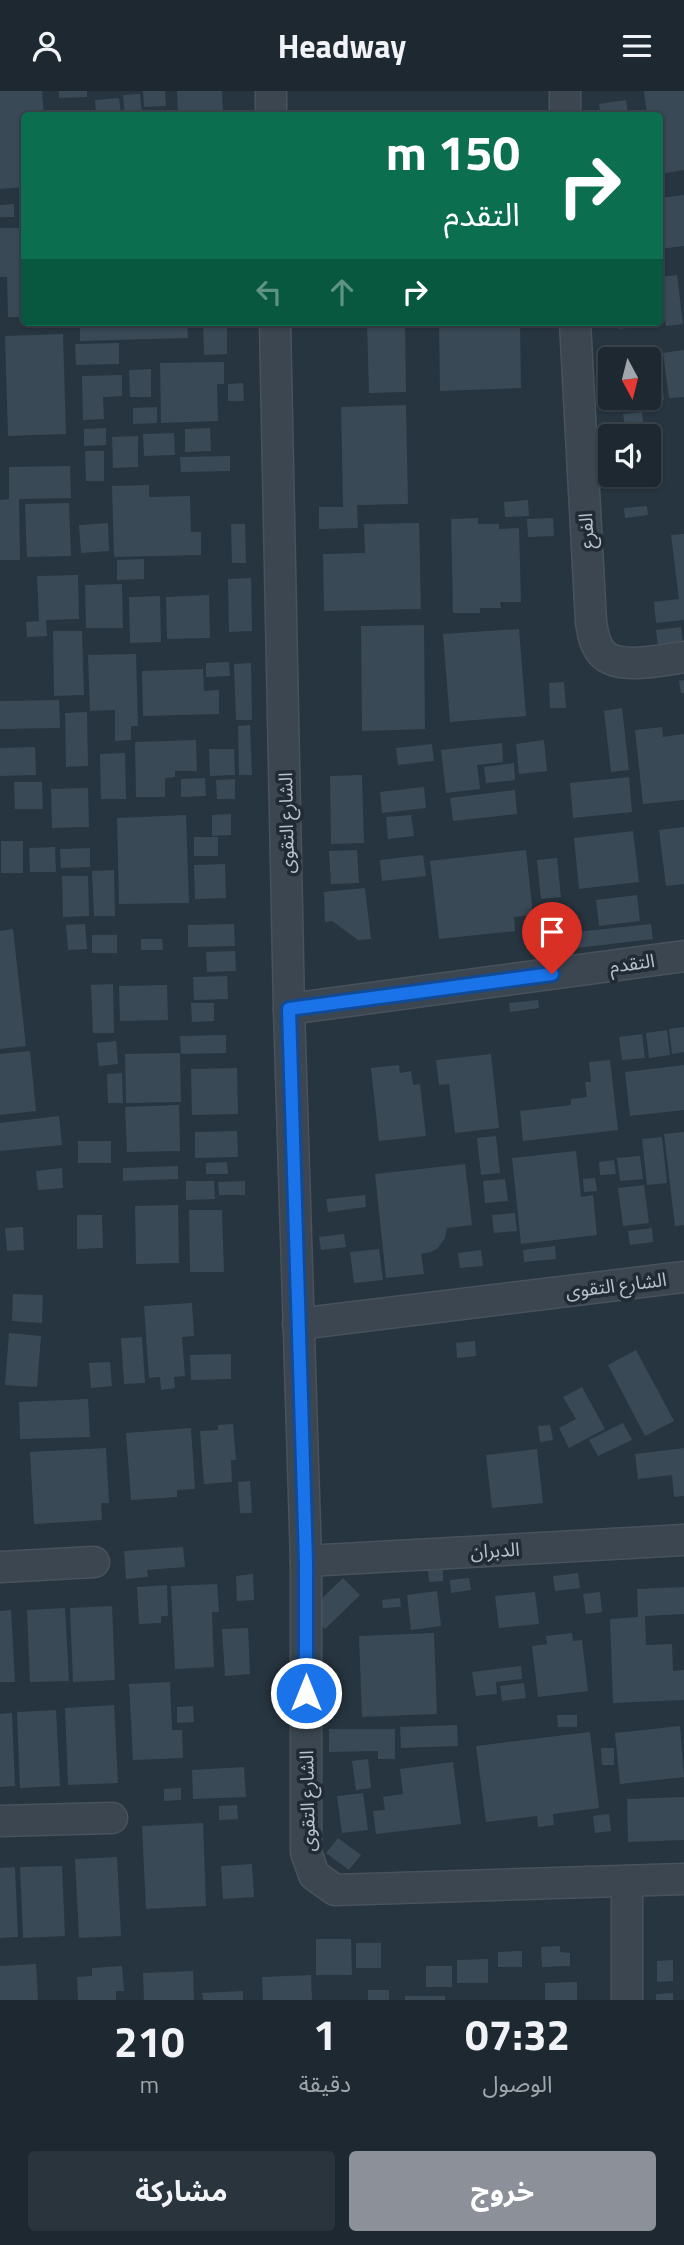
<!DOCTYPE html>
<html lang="ar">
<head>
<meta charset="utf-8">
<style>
  body { margin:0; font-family:"Titillium Web","Noto Sans Arabic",sans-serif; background:#2a343c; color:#f1f3f6; direction:rtl; height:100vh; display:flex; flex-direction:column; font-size:26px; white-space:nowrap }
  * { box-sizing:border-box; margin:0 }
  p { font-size:23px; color:#a0a6ab }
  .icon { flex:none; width:38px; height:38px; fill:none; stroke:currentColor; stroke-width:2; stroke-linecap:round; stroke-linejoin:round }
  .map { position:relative; height:1909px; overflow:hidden; direction:ltr }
  .details { display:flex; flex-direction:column; background:#1d2830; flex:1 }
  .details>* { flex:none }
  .guide { position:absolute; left:21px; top:21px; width:642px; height:214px; border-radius:7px; box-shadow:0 2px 5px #0004,0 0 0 2px #3b444c; direction:rtl; background:#0b6e4f; color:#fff; overflow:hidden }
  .needle { width:46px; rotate:173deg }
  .controls { position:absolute; left:598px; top:256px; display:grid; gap:14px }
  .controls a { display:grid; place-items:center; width:63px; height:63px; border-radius:7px; background:#1d2830; box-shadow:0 2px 5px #0004,0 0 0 2px #3b444c; font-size:35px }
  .pin { position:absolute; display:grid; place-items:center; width:60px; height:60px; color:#fff; margin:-72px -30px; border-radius:50% 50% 50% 0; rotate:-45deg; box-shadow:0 0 7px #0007 }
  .pin .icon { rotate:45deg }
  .me { position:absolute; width:77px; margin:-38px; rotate:0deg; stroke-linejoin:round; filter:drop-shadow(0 0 5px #0008) }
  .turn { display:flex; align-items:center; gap:24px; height:147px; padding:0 28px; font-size:32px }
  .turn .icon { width:91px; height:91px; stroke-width:2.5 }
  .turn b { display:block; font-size:49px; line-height:60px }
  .lanes { display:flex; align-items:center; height:66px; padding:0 28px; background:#0003; justify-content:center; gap:35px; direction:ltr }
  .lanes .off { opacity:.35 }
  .eta { display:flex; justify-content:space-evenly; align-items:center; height:119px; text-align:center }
  .eta b { font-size:42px; font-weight:700; line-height:49px }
  .cta { display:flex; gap:14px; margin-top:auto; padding:14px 28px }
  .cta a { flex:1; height:80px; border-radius:7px; background:#8c9099; color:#fff; font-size:28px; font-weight:700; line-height:80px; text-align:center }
  .cta a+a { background:#2a343c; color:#f1f3f6 }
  header { display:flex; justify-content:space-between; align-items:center; height:91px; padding:0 28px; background:#1d2830; font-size:32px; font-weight:700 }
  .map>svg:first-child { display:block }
</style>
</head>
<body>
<header><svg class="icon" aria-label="menu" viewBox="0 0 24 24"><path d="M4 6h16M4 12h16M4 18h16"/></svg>Headway<svg class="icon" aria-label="person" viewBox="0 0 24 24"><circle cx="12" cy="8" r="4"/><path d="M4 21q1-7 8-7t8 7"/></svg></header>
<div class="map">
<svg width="684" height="1909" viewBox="0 0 684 1909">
  <rect width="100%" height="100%" fill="#273540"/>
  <g fill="#3a4956">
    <polygon points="0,0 42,0 44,24 24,24 24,96 0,98"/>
    <polygon points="59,0 87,0 87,6 59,7"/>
    <polygon points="143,0 165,0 166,15 144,16"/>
    <polygon points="177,0 222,0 223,24 178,24"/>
    <polygon points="644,0 684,0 684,79 660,83 660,24 647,24"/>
    <polygon points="140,3 142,24 125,24 123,4"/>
    <polygon points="119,7 121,24 96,24 95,9"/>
    <polygon points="626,9 628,24 601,24 599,13"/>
    <polygon points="684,104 684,155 660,158 660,107"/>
    <polygon points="14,113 14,126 0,126 0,114"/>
    <polygon points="0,137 24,137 24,226 8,226 7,186 0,186"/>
    <polygon points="677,184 683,233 666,235 663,217 660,218 660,186"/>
    <polygon points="80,231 187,231 188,247 80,250"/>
    <polygon points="203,231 227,231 227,263 204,264"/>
    <polygon points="367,231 405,231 406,301 369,302"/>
    <polygon points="439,231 520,231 521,297 440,300"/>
    <polygon points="618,231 656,231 656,233 619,238"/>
    <polygon points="63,243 66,343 8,345 5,245"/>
    <polygon points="119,252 119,273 76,274 75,253"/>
    <polygon points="684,259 684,306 669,307 663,262"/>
    <polygon points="224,271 224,293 217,293 218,330 161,332 160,272"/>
    <polygon points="151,278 151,306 130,306 129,279"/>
    <polygon points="122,284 122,305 103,306 104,328 83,329 82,285"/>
    <polygon points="662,288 664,309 624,314 623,306 649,306 649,290"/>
    <polygon points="243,292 244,310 228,310 228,293"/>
    <polygon points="406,314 408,413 357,414 358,437 319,438 319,416 343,416 341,316"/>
    <polygon points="157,316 157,332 133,333 133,317"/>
    <polygon points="642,321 643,332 625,334 623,323"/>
    <polygon points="106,337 106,354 84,355 84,338"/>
    <polygon points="210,337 211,360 185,361 185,338"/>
    <polygon points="174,342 175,364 144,365 143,343"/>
    <polygon points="138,345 138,376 113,377 112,346"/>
    <polygon points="85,360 104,360 104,390 86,390"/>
    <polygon points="230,365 230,380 181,381 180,366"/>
    <polygon points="70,375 71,407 19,408 20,469 0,469 0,409 9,408 9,376"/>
    <polygon points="149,394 149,406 190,405 191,441 201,441 201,464 114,466 112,395"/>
    <polygon points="528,409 529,425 505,426 504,411"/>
    <polygon points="69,412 71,465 27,466 25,413"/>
    <polygon points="647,415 648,424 625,427 624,417"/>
    <polygon points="478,427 478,433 499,433 499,438 519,437 521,511 500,511 501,517 480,517 480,522 453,522 451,428"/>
    <polygon points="553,427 554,445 528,446 527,428"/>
    <polygon points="108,432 109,460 81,462 79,434"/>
    <polygon points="419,432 421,518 324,520 323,463 365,462 364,433"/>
    <polygon points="231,433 245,433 246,472 232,472"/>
    <polygon points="684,443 684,529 656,532 654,511 679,508 671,444"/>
    <polygon points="144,468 144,488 117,489 117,469"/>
    <polygon points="78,484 79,528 46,529 47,545 27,546 26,531 39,530 37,485"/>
    <polygon points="251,487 252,540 229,541 228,488"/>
    <polygon points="122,493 123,537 86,537 85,494"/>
    <polygon points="209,504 210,547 167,548 166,506"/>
    <polygon points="160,505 161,551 130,552 129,506"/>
    <polygon points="424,534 425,638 362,640 361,535"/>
    <polygon points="681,536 683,552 658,555 656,539"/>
    <polygon points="519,538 526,625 450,631 443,543"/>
    <polygon points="53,540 82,540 84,604 54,605"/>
    <polygon points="136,563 138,635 131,635 131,649 115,650 115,619 90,620 88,564"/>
    <polygon points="229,571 230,585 206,586 206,572"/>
    <polygon points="251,572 252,629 236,629 234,573"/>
    <polygon points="203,578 204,600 219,599 219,623 143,625 142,580"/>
    <polygon points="684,589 684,602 681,602 679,590"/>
    <polygon points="564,591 566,617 550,617 549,592"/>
    <polygon points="59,609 60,637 0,638 0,610"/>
    <polygon points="622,617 629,679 611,681 604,620"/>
    <polygon points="87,621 88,675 66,676 65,622"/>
    <polygon points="250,634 252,684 239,684 238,635"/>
    <polygon points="662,636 663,646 684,643 684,709 643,713 635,639"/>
    <polygon points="196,649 197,680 175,680 175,686 165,687 165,706 136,706 135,651"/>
    <polygon points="544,649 547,680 519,683 516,653"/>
    <polygon points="502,652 503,671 477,674 480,698 446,702 441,659"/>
    <polygon points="432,653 434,670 398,674 396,657"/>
    <polygon points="35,656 36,684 0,685 0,657"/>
    <polygon points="209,658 234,658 235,684 210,685"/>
    <polygon points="125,662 126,708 101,708 100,663"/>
    <polygon points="514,672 515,689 486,692 484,676"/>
    <polygon points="362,684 364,752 331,753 330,685"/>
    <polygon points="629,686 632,721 573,727 570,692"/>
    <polygon points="205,687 206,705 181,706 181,688"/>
    <polygon points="235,688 235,708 217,708 216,689"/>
    <polygon points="14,691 42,691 43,718 15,718"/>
    <polygon points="424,696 426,717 382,722 380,701"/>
    <polygon points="88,697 89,736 52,737 51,698"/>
    <polygon points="515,699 517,723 453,730 450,707"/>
    <polygon points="231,723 231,744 212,745 212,724"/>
    <polygon points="186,724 189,812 119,813 117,727"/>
    <polygon points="411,724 414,745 388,748 386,726"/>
    <polygon points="684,736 684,793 666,795 659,739"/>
    <polygon points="633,740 639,791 579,798 574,747"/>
    <rect x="194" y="746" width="24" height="19"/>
    <rect x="1" y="750" width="22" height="32"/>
    <polygon points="55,756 56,781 30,781 29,757"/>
    <polygon points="90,757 90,776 61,777 60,758"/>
    <polygon points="357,759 359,792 331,793 329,760"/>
    <polygon points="526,759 533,824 514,826 515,840 439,848 430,770"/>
    <polygon points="423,764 426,785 382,790 380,769"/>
    <polygon points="557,767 561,806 541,808 537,769"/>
    <polygon points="225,773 226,807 195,808 194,774"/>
    <polygon points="114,779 115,825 94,825 92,780"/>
    <polygon points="62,785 88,785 89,825 63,826"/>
    <polygon points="365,797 371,848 358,849 332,830 325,831 324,801"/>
    <polygon points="637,804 640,830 599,835 596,809"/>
    <polygon points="85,833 87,858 68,859 66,834"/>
    <polygon points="234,833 235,855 188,856 188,834"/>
    <polygon points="651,833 653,848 577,857 576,841"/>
    <polygon points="13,838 26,955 0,958 0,840"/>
    <rect x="92" y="844" width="25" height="18"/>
    <polygon points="141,848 162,848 163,859 141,859"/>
    <polygon points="235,860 236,880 207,881 206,861"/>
    <polygon points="227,885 228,908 194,909 193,886"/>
    <polygon points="113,893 114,942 93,942 91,894"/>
    <polygon points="167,894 168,929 120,930 119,895"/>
    <polygon points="538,909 539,917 510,921 509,912"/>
    <polygon points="191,912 214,912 214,930 192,931"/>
    <polygon points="684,936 684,961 672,963 669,938"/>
    <polygon points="667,939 670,964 649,967 646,942"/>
    <polygon points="642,943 645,967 622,969 619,946"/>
    <polygon points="226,944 226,962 181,963 180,945"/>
    <polygon points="116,950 118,973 99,975 97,952"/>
    <polygon points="30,960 36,1020 0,1024 0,963"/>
    <polygon points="180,962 181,1011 126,1012 125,963"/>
    <polygon points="491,963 499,1037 455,1042 449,993 439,994 436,969"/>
    <polygon points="610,969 618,1039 523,1050 520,1020 571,1014 571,1008 587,1006 585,991 591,991 589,971"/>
    <polygon points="399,974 400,982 411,980 413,994 420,993 426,1045 379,1050 371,977"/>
    <polygon points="684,974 684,1019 630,1025 625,981"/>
    <polygon points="237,977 238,1023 192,1024 191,978"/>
    <polygon points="122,982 123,1012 108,1012 107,983"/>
    <polygon points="179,1014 180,1060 127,1061 125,1016"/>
    <polygon points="59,1025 62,1054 0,1060 0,1032"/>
    <polygon points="237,1040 238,1066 195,1067 195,1041"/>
    <polygon points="684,1041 684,1134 675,1135 664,1043"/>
    <polygon points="496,1045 500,1082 481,1084 477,1047"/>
    <polygon points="662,1046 667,1092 647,1094 642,1048"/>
    <rect x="78" y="1050" width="33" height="22"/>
    <polygon points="576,1060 581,1106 593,1104 597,1144 521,1153 512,1067"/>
    <polygon points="640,1065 643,1088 620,1090 617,1067"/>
    <polygon points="614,1069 616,1083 600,1084 599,1071"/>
    <polygon points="227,1071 228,1083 206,1083 206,1072"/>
    <polygon points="465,1073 472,1134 447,1137 445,1147 438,1157 431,1161 421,1163 424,1183 386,1187 375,1083"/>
    <polygon points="178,1075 178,1088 123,1090 123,1077"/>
    <polygon points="62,1077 63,1097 38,1099 36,1080"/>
    <polygon points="595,1087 597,1100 584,1101 583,1088"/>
    <polygon points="505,1088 508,1110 485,1112 483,1090"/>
    <polygon points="186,1090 214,1090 215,1108 186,1109"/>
    <polygon points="245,1090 245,1104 219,1104 218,1091"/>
    <polygon points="644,1094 649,1132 623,1135 618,1097"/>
    <polygon points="365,1104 366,1116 328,1121 326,1108"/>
    <polygon points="178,1114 179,1172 136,1173 135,1115"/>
    <polygon points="189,1119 222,1119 224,1181 190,1181"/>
    <polygon points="515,1122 517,1140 494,1142 492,1124"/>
    <polygon points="77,1124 102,1124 103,1157 77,1158"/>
    <polygon points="23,1136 24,1159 7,1160 5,1137"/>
    <polygon points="652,1137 653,1151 630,1154 628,1140"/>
    <polygon points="344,1143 346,1156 321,1159 319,1146"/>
    <polygon points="555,1155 556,1168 524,1171 523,1159"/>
    <polygon points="379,1158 383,1189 354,1192 350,1161"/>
    <polygon points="481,1159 483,1175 460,1177 458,1162"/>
    <polygon points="13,1203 43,1204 42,1232 12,1230"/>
    <polygon points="192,1212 194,1245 182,1246 185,1285 174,1286 175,1297 161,1299 160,1286 149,1287 144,1215"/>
    <polygon points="9,1242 41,1245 37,1296 5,1294"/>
    <polygon points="142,1246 145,1292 124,1293 121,1247"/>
    <polygon points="475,1250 476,1265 457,1267 456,1252"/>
    <polygon points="636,1259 674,1330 645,1345 608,1274"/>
    <polygon points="231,1263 231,1288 191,1289 190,1264"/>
    <polygon points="110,1271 112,1295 91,1297 89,1272"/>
    <polygon points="582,1296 605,1338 569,1357 559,1337 576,1328 563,1306"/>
    <polygon points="88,1308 90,1346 20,1348 19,1311"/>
    <polygon points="623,1332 632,1349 598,1365 589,1349"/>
    <polygon points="233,1333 236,1369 231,1369 232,1391 204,1393 200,1340 218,1339 218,1334"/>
    <polygon points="550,1334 553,1349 540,1351 538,1335"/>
    <polygon points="191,1337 195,1398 177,1399 177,1406 131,1409 126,1342"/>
    <polygon points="106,1357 109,1412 101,1412 102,1429 34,1433 30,1361"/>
    <polygon points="684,1357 684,1405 674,1406 672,1384 638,1388 635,1363"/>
    <polygon points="537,1358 543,1412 492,1417 486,1364"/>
    <polygon points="250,1390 252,1422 240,1422 238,1391"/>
    <polygon points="183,1456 185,1476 147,1479 148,1486 126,1488 124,1460"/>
    <polygon points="428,1478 443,1478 443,1490 429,1491"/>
    <polygon points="578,1482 580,1497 555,1500 553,1485"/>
    <polygon points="253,1483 254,1509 237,1510 236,1485"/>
    <polygon points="343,1487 360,1504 325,1538 308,1521"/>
    <polygon points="469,1487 471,1499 451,1502 450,1489"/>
    <polygon points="217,1493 219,1521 212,1521 214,1576 175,1578 171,1495"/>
    <polygon points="167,1494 168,1525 161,1525 161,1532 139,1533 137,1496"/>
    <polygon points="684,1496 684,1523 645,1525 646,1554 672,1553 673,1580 684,1579 684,1609 613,1612 610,1528 638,1526 637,1498"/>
    <polygon points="437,1500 441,1535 411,1539 407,1504"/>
    <polygon points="535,1501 539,1533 499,1537 495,1505"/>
    <polygon points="600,1501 602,1521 586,1523 583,1503"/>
    <polygon points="400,1507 401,1516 383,1517 382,1509"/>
    <polygon points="112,1515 115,1589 73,1591 70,1517"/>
    <polygon points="65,1517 69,1590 30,1591 27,1519"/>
    <polygon points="11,1519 15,1591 0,1591 0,1520"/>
    <polygon points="248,1537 250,1583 225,1585 222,1538"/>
    <polygon points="434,1542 437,1623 362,1626 359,1545"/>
    <polygon points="572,1542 573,1550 582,1549 588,1600 538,1606 532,1555 547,1553 546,1545"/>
    <polygon points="521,1575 522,1588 496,1591 497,1603 476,1605 472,1581"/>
    <polygon points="170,1591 172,1639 182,1639 183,1667 133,1669 129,1593"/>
    <polygon points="524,1592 526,1607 502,1610 500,1595"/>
    <polygon points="114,1614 118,1692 68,1694 65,1617"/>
    <polygon points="193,1615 194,1631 177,1632 177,1616"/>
    <polygon points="56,1619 60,1695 20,1697 17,1621"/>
    <polygon points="12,1622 15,1695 0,1696 0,1623"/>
    <polygon points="557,1624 577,1624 577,1636 558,1636"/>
    <polygon points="457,1634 458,1655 401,1657 400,1636"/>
    <polygon points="680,1635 684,1686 620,1693 615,1642"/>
    <polygon points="329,1638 395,1638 395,1668 378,1668 378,1660 329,1661"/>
    <polygon points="590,1641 599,1717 553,1723 554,1734 538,1736 537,1725 486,1731 476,1655"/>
    <polygon points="601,1657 614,1657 614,1674 602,1674"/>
    <polygon points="368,1668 371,1697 356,1699 352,1670"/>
    <polygon points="453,1671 461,1733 376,1743 373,1720 385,1719 383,1706 403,1703 400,1678"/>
    <polygon points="244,1676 246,1706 193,1708 192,1679"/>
    <polygon points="181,1697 181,1709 164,1710 164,1698"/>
    <polygon points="363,1702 368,1739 342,1742 337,1705"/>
    <polygon points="684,1706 684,1749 628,1751 627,1708"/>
    <polygon points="237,1714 238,1728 219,1729 219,1715"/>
    <polygon points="609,1723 611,1740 595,1742 593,1725"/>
    <polygon points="203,1732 206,1815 146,1818 142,1735"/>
    <polygon points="338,1747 361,1764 349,1779 326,1762"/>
    <polygon points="117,1766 121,1845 79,1847 75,1768"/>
    <polygon points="252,1773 254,1806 223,1808 221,1775"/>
    <polygon points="62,1775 65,1845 23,1847 20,1776"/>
    <polygon points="15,1776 18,1846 0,1847 0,1777"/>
    <polygon points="316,1848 351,1848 352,1884 316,1884"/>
    <rect x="356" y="1852" width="25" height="25"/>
    <polygon points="560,1855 560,1861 570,1862 570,1875 542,1876 541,1856"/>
    <polygon points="522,1860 522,1876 498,1876 498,1861"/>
    <polygon points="488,1868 488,1892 457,1892 457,1869"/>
    <polygon points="673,1869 673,1890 657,1891 657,1870"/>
    <polygon points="36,1873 38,1909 0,1909 0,1875"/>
    <polygon points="122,1875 124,1900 116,1900 116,1909 78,1909 77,1886 92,1885 92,1877"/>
    <rect x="426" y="1875" width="26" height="21"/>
    <polygon points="193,1880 194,1909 144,1909 143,1882"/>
    <polygon points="311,1884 312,1909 263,1909 262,1886"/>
    <polygon points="577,1891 577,1909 545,1909 545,1892"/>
    <rect x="368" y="1899" width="21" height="10"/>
    <polygon points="243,1900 243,1909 203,1909 202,1902"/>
    <polygon points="673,1902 673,1909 656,1909 656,1903"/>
    <rect x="405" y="1905" width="40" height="4"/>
  </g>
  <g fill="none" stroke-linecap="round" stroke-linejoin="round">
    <defs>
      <g id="street">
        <polyline points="271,0 271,24"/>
        <polyline points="565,24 565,0"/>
        <polyline points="275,231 289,918 306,1470 306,1761 314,1784 335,1799 684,1788"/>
        <path d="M575,231L591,531C593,542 594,553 602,562C618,580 663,569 684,566"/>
        <polyline points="289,918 684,865"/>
        <polyline points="298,1233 684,1186"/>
        <polyline points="306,1470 684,1449"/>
        <polyline points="0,1476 94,1471"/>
        <polyline points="0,1730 112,1727"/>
        <polyline points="627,1909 627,1790"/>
      </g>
    </defs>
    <use href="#street" stroke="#48525c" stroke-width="33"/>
    <use href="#street" stroke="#3b4650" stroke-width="30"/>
  </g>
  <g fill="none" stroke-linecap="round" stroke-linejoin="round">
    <defs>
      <polyline id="route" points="306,1602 306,1470 289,918 552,883"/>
    </defs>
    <use href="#route" stroke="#114b97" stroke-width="18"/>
    <use href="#route" stroke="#1a73e8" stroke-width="12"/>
  </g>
  <g text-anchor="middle" stroke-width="7" stroke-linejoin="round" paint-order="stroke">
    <g font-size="19" fill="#b8c1ca" stroke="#202b35">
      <text transform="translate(586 440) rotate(-93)" y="7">الفرع</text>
      <text transform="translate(286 732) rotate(-91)" y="7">الشارع التقوى</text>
      <text transform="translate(632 872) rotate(-8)" y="7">التقدم</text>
      <text transform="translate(616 1194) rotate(-7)" y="7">الشارع التقوى</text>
      <text transform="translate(495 1459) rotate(-3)" y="7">الدبران</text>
      <text transform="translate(307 1710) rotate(-91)" y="7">الشارع التقوى</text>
    </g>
  </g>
</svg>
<div class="controls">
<a><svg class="needle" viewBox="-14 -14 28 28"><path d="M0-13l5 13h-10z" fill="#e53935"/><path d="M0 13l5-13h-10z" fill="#a0a6ab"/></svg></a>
<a><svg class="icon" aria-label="sound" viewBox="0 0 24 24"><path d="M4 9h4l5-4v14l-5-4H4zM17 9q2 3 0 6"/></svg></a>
</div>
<div class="pin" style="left:552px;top:883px;background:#d93025"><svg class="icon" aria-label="arrive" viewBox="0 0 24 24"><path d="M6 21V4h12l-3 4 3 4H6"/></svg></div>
<svg class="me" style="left:306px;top:1602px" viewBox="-20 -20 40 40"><circle r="17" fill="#1a73e8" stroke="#fff" stroke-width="3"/><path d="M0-11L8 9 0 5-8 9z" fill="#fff"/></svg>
<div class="guide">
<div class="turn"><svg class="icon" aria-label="right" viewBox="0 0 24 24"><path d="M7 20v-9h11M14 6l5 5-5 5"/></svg><div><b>150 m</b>التقدم</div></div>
<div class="lanes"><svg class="icon off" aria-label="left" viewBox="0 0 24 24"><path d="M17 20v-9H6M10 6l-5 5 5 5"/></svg><svg class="icon off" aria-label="ahead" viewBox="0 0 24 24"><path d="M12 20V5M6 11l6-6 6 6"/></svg><svg class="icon" aria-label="right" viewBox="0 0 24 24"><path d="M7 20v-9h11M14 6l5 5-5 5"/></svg></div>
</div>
</div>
<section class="details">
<div class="eta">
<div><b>07:32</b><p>الوصول</p></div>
<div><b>1</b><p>دقيقة</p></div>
<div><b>210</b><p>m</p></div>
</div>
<div class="cta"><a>خروج</a><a>مشاركة</a></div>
</section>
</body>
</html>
